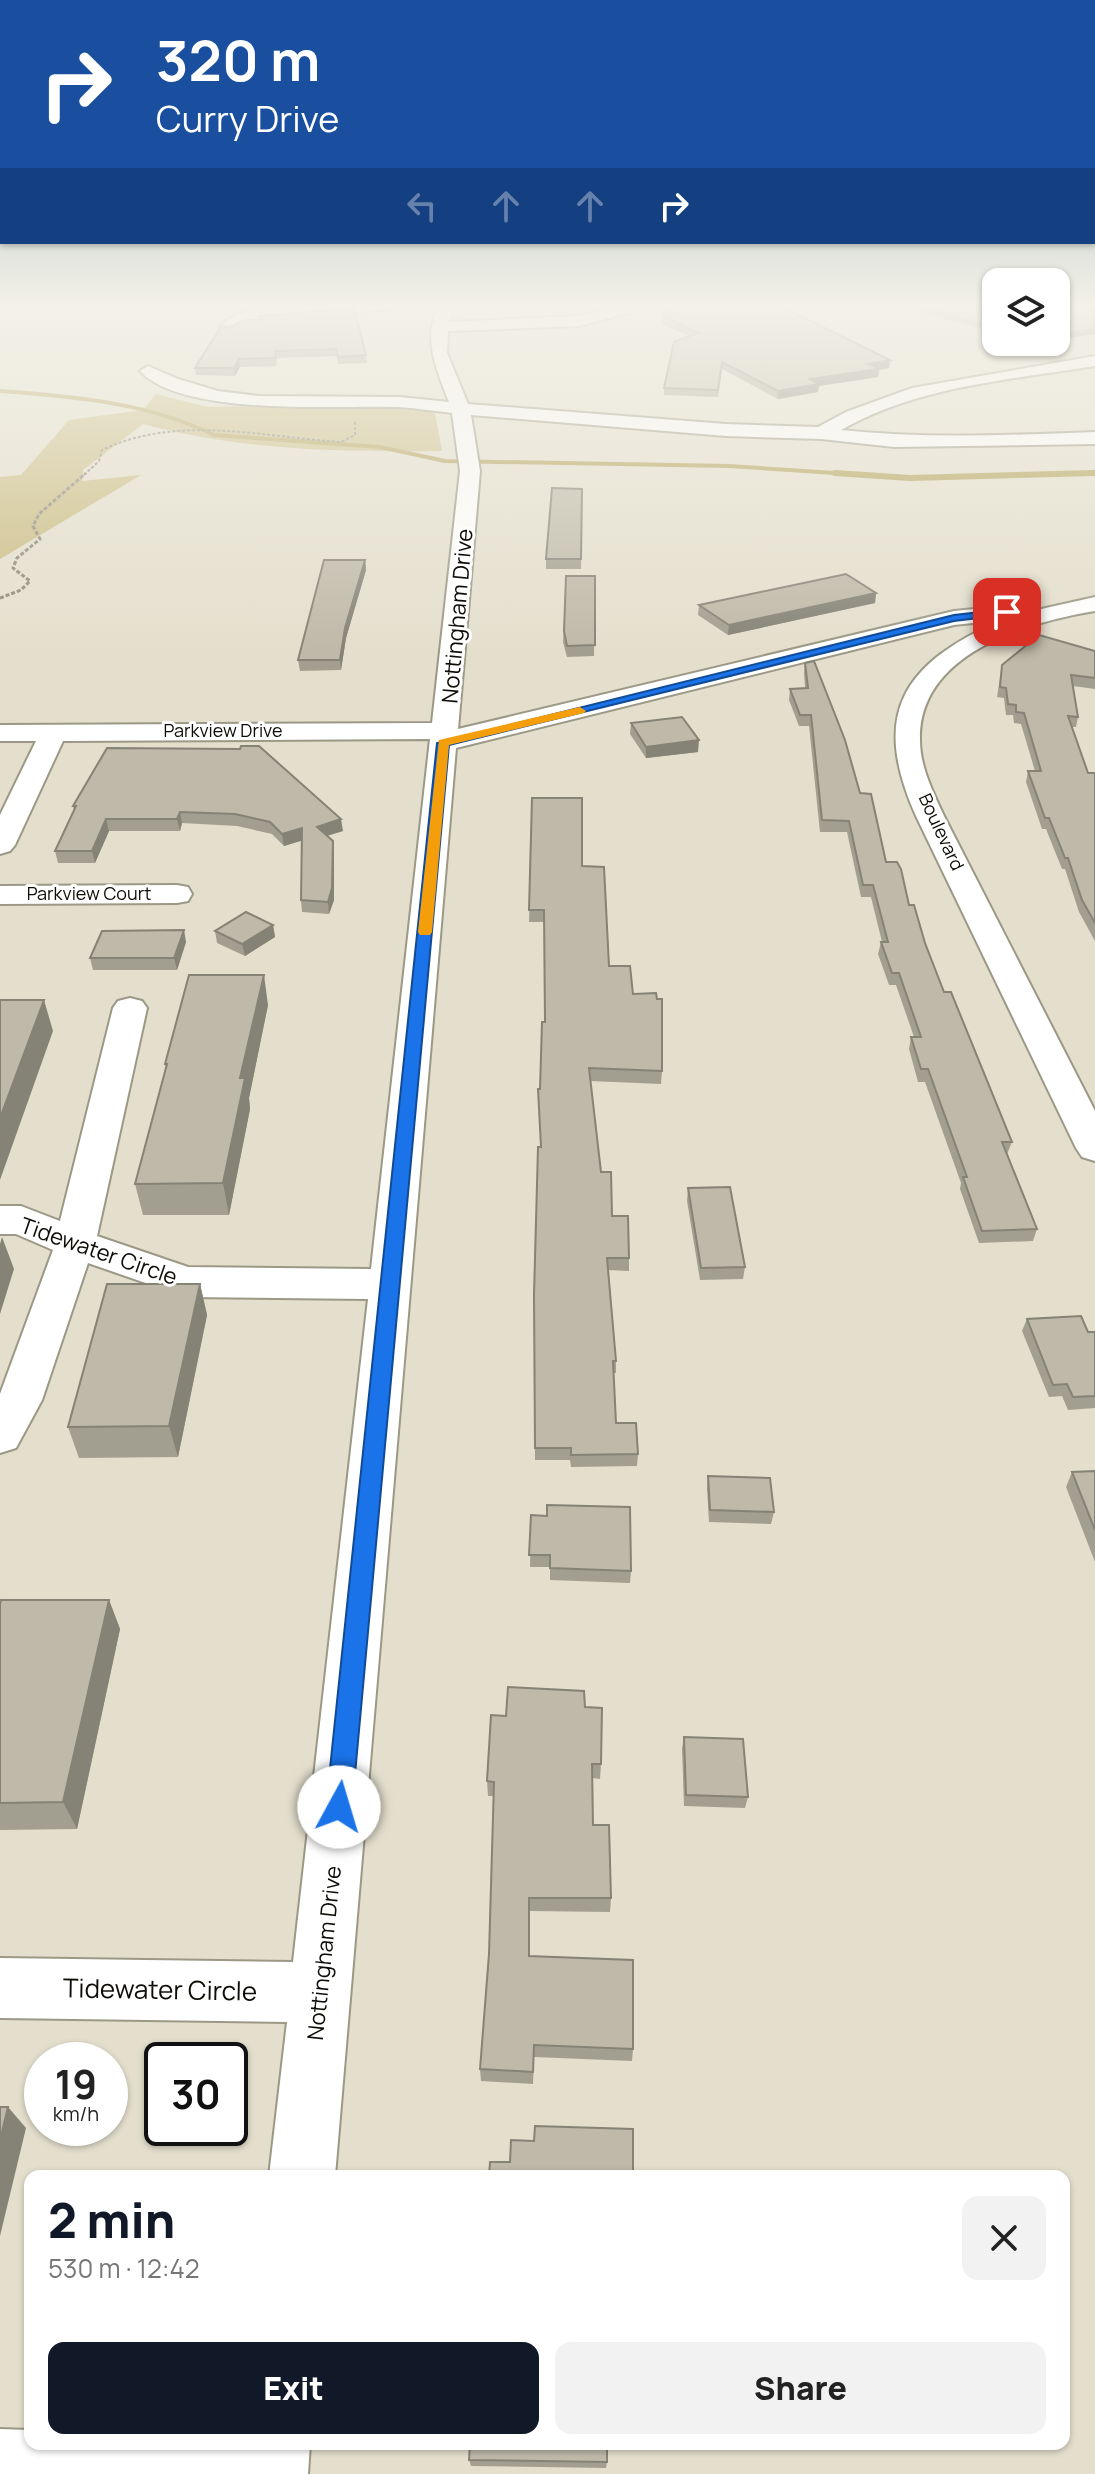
<!DOCTYPE html>
<html lang="en">
<head>
<meta charset="utf-8">
<style>
  body { margin:0; font-family:Manrope,sans-serif; background:#f2f2f2; color:#222; height:100vh; display:flex; flex-direction:column; font-size:30px; white-space:nowrap }
  * { box-sizing:border-box; margin:0 }
  p { font-size:26px; color:#767676 }
  .icon { flex:none; width:44px; height:44px; fill:none; stroke:currentColor; stroke-width:2; stroke-linecap:round; stroke-linejoin:round }
  .map { position:relative; flex:1; overflow:hidden }
  .side { position:absolute; left:24px; top:2170px; width:1046px; height:280px; display:flex; flex-direction:column; background:#fff; border-radius:16px; box-shadow:0 2px 6px #0004 }
  .side>* { flex:none }
  .hud { position:absolute; left:0px; top:0px; width:1096px; height:244px; box-shadow:0 2px 6px #0004; background:#1a4fa0; color:#fff; overflow:hidden }
  .fabs { position:absolute; left:982px; top:268px; display:grid; gap:16px }
  .fabs a { display:grid; place-items:center; width:88px; height:88px; border-radius:16px; background:#fff; box-shadow:0 2px 6px #0004; font-size:40px }
  .speed { position:absolute; left:24px; top:2042px; display:flex; gap:16px; font-size:40px; font-weight:700; text-align:center }
  .speed>* { display:grid; place-content:center; width:104px; height:104px; border-radius:50%; background:#fff; box-shadow:0 2px 6px #0004; line-height:1 }
  .speed small { font-size:20px; font-weight:400 }
  .speed .limit { border:4px solid #111; border-radius:12px; background:#fff; color:#111 }
  .pin { position:absolute; display:grid; place-items:center; width:68px; height:68px; color:#fff; margin:-34px; border-radius:16px; box-shadow:0 4px 12px #0006 }
  .me { position:absolute; width:88px; margin:-44px; rotate:6deg; stroke-linejoin:round; filter:drop-shadow(0 0 6px #0008) }
  .turn { display:flex; align-items:center; gap:28px; height:168px; padding:0 24px; font-size:36px }
  .turn .icon { width:104px; height:104px; stroke-width:2.5 }
  .turn b { display:block; font-size:56px; line-height:68px }
  .lanes { display:flex; align-items:center; height:76px; padding:0 24px; background:#0003; justify-content:center; gap:40px; direction:ltr }
  .lanes .off { opacity:.35 }
  .round { display:grid; place-items:center; flex:none; width:84px; height:84px; border-radius:16px; background:#f2f2f2 }
  .head { display:flex; align-items:center; justify-content:space-between; height:136px; padding:0 24px }
  h1 { font-size:48px; font-weight:800; line-height:60px; color:#111827 }
  .action { display:flex; gap:16px; margin-top:auto; padding:16px 24px }
  .action a { flex:1; height:92px; border-radius:16px; background:#111827; color:#fff; font-size:32px; font-weight:800; line-height:92px; text-align:center }
  .action a+a { background:#f2f2f2; color:#222 }
  .map>svg:first-child { display:block }
</style>
</head>
<body>
<div class="map">
<svg width="1095" height="2474" viewBox="0 0 1095 2474">
  <rect width="100%" height="100%" fill="#e4dfcd"/>
  <path fill="#cabb81" d="M156,394L208,407L433,402L442,451C338,452 245,451 143,424L83,470L82,481L141,475L0,559V477L21,475L69,420L143,410Z"/>
  <g fill="none" stroke-linecap="round" stroke-linejoin="round">
    <g stroke="#b09c50" stroke-width="4">
      <path d="M0,391C72,396 149,403 214,435L380,447L445,461L729,466L865,475"/>
      <polyline points="1020,475 1095,473"/>
    </g>
    <polyline stroke="#b09c50" stroke-width="6" points="835,473 910,478 1094,473"/>
    <defs>
      <g id="minor">
        <path d="M331,304H399L392,309L254,320L228,332L220,327C239,303 301,307 331,304Z"/>
        <path d="M440,304H456L449,322L579,316L633,304H662L579,326L448,331L447,353L468,404L726,424L818,427L846,412L912,388L1095,356V366C1009,380 918,386 841,430C925,439 1010,435 1095,432V444L894,447L821,439L726,436L471,415L480,471L458,729L954,611L1016,605L1024,607L1028,612L1095,597V611C1028,622 918,653 920,740C920,767 933,792 944,816L1095,1111V1161L1082,1157L1076,1148L916,816C870,713 903,664 1001,620L954,625L456,748L335,2176H269L287,2022L0,2018V1958L293,1962L368,1299L186,1297L88,1263L42,1400L16,1448L0,1453V1394L53,1250L16,1234H0V1206H21L60,1221L113,1008L118,1001L130,998L142,1001L147,1008L97,1236L188,1267L371,1269L430,739L63,741L15,845L10,851L0,854V815L36,741H0V725L432,723L460,471L452,413C434,411 416,408 397,407C337,405 182,417 140,371L148,366L178,379L218,391L259,396L400,397L449,402C437,371 421,337 440,304Z"/>
        <polygon points="177,885 188,887 192,894 188,901 177,903 0,904 0,886"/>
        <polygon points="0,2429 30,2430 30,2444 310,2444 308,2474 0,2474"/>
      </g>
    </defs>
    <use href="#minor" stroke="#9c9886" stroke-width="4"/>
    <path stroke="#898578" stroke-width="2" stroke-dasharray="3 2" stroke-linecap="butt" d="M84,475L99,461L102,450C179,414 260,437 341,442L355,435V422"/>
    <polyline stroke="#898578" stroke-width="3" stroke-dasharray="4 2" stroke-linecap="butt" points="0,598 21,590 30,581 13,568 17,558 40,539 33,526 39,514 86,473"/>
    <use href="#minor" fill="#fff" fill-rule="evenodd"/>
  </g>
  <g fill="#a39f90">
    <polygon points="235,304 281,304 243,310"/>
    <polygon points="904,304 996,304 996,333 904,308"/>
    <polygon points="661,308 890,360 889,368 879,370 878,377 819,386 818,392 778,399 722,369 718,397 664,395 664,388 689,336 662,324 662,316 664,316 661,315"/>
    <polygon points="258,316 366,355 367,363 338,364 337,356 277,358 276,366 240,367 235,376 196,375 195,368 228,328 258,320"/>
    <polygon points="582,489 581,569 546,569 546,559"/>
    <polygon points="365,560 366,570 346,638 341,670 300,671 298,660"/>
    <polygon points="566,576 595,576 594,656 567,657 563,642"/>
    <polygon points="876,593 875,603 728,635 698,615 699,605"/>
    <polygon points="1095,651 1095,689 1073,686 1078,717 1076,727 1072,727 1088,773 1095,773 1095,941 1079,912 1065,869 1062,869 1046,829 1042,829 1026,782 1028,771 1035,771 1021,724 1014,723 1013,715 1006,715 1004,698 997,697 1002,665"/>
    <polygon points="805,663 860,793 886,862 909,905 944,992 1012,1142 1007,1154 1037,1229 1033,1241 979,1243 960,1189 961,1183 925,1082 918,1082 909,1049 911,1037 914,1037 896,985 889,985 878,954 881,942 882,942 871,897 861,897 847,832 820,832 809,726 799,726 789,700 790,689 805,688 804,673"/>
    <polygon points="631,723 698,752 646,758 630,734"/>
    <polygon points="107,748 343,831 327,836 334,853 334,900 329,914 302,912 301,900 302,840 284,846 272,834 237,826 182,823 180,831 109,831 95,863 58,863 55,851 74,811 73,806"/>
    <polygon points="532,798 582,866 609,966 633,994 662,1071 661,1084 590,1081 601,1172 612,1216 629,1258 629,1271 608,1270 616,1361 616,1373 613,1373 616,1423 638,1454 637,1466 571,1467 570,1460 535,1460 534,1295 541,1147 538,1089 540,1089 545,1022 544,922 529,922"/>
    <polygon points="273,925 275,937 245,956 217,943 215,931"/>
    <polygon points="186,942 177,970 93,970 90,958"/>
    <polygon points="268,1005 249,1098 250,1109 229,1215 143,1215 135,1184 166,1069 165,1064"/>
    <polygon points="688,1188 745,1267 743,1279 700,1280 687,1201"/>
    <polygon points="200,1284 207,1315 178,1457 79,1458 68,1427"/>
    <polygon points="1027,1319 1088,1332 1095,1332 1095,1408 1068,1410 1062,1396 1049,1397 1022,1331"/>
    <polygon points="1095,1471 1095,1562 1066,1487 1072,1472"/>
    <polygon points="708,1476 774,1512 771,1524 709,1522 707,1488"/>
    <polygon points="531,1515 631,1571 630,1583 550,1580 550,1567 530,1567"/>
    <polygon points="109,1600 120,1629 77,1829 0,1830 0,1604"/>
    <polygon points="585,1707 601,1764 600,1779 592,1778 593,1825 611,1898 610,1912 529,1911 529,1956 633,2049 632,2061 534,2057 533,2084 481,2081 480,2069 489,1954 494,1796 488,1796 487,1781 506,1716"/>
    <polygon points="684,1737 748,1797 745,1808 684,1806 682,1748"/>
    <polygon points="469,2460 607,2462 606,2468 471,2466"/>
  </g>
  <g fill="#858276">
    <polygon points="242,304 281,304 243,310"/>
    <polygon points="1095,329 1095,334 1056,340 1056,335"/>
    <polygon points="239,359 240,367 235,376 234,368"/>
    <polygon points="890,360 889,368 879,370 878,377 819,386 818,392 778,399 778,391 810,379 869,364"/>
    <polygon points="365,560 366,570 346,638 341,670 340,660 345,628"/>
    <polygon points="876,593 875,603 728,635 729,625"/>
    <polygon points="699,740 698,752 646,758 646,747"/>
    <polygon points="180,812 182,823 180,831 177,819"/>
    <polygon points="106,819 109,831 95,863 92,851"/>
    <polygon points="341,819 343,831 319,838 317,827"/>
    <polygon points="302,828 304,840 284,846 282,834"/>
    <polygon points="333,841 334,853 334,900 329,914 328,902"/>
    <polygon points="273,925 275,937 245,956 242,944"/>
    <polygon points="184,930 186,942 177,970 174,958"/>
    <polygon points="264,975 268,1005 249,1098 250,1109 229,1215 223,1183 240,1078"/>
    <polygon points="44,1000 53,1031 0,1180 0,1118"/>
    <polygon points="2,1237 14,1269 0,1314 0,1244"/>
    <polygon points="200,1284 207,1315 178,1457 169,1426"/>
    <polygon points="109,1600 120,1629 77,1829 63,1802"/>
    <polygon points="8,2107 26,2128 0,2236 0,2140"/>
  </g>
  <g fill="#beb9a8" stroke="#858276" stroke-width="2">
    <polygon points="687,304 776,304 890,360 869,364 879,369 810,379 819,384 778,391 722,362 718,390 664,388 674,342 698,333 662,316 675,315 661,308"/>
    <polygon points="908,304 996,304 996,328"/>
    <polygon points="1056,304 1076,304 1095,312 1095,329 1056,335"/>
    <polygon points="354,308 366,355 338,357 336,349 276,351 275,358 239,359 234,368 195,368 222,325 228,328 245,320 263,320 258,316"/>
    <polygon points="552,488 582,489 581,559 546,559"/>
    <polygon points="324,560 365,560 345,628 340,660 298,660"/>
    <polygon points="846,574 876,593 729,625 699,605"/>
    <polygon points="566,576 595,576 595,645 567,646 564,631"/>
    <polygon points="1039,635 1095,651 1095,678 1071,675 1078,717 1068,716 1088,773 1095,773 1095,923 1082,900 1068,858 1065,858 1049,818 1045,818 1028,771 1041,771 1024,713 1016,712 1016,705 1008,704 1006,688 1000,687 1002,665"/>
    <polygon points="814,661 845,740 860,793 871,794 886,862 897,862 901,869 909,905 914,905 925,943 944,992 951,992 1012,1142 1002,1142 1037,1229 982,1231 963,1177 967,1177 928,1069 921,1069 911,1037 921,1037 899,973 892,973 881,942 888,942 873,885 863,885 849,821 822,820 811,715 800,715 790,689 808,688 805,663"/>
    <polygon points="682,717 699,740 646,747 631,723"/>
    <polygon points="241,746 259,746 341,819 317,827 333,841 332,888 328,902 301,900 302,828 282,834 270,822 235,814 180,812 177,819 106,819 92,851 55,851 76,806 73,806 107,748 240,749"/>
    <polygon points="532,798 582,798 582,866 604,867 609,966 630,966 633,994 656,993 657,999 662,999 662,1071 589,1068 601,1172 611,1172 612,1216 628,1216 629,1258 607,1258 616,1361 613,1361 616,1423 636,1423 638,1454 571,1455 571,1448 535,1448 534,1295 538,1147 541,1147 538,1089 540,1089 542,1022 545,1022 544,910 529,910"/>
    <polygon points="246,912 273,925 242,944 215,931"/>
    <polygon points="184,930 174,958 90,958 102,931"/>
    <polygon points="189,975 264,975 240,1078 245,1078 223,1183 135,1184 167,1064 165,1064"/>
    <polygon points="0,1000 44,1000 0,1118"/>
    <polygon points="730,1187 745,1267 701,1268 688,1188"/>
    <polygon points="107,1284 200,1284 169,1426 68,1427"/>
    <polygon points="1081,1316 1088,1332 1095,1332 1095,1396 1073,1397 1067,1384 1053,1385 1027,1319"/>
    <polygon points="1095,1471 1095,1530 1072,1472"/>
    <polygon points="708,1476 770,1478 774,1512 710,1510"/>
    <polygon points="547,1505 630,1507 631,1571 550,1568 550,1555 529,1555 531,1515 547,1516"/>
    <polygon points="1,1600 109,1600 63,1802 0,1803 0,1604"/>
    <polygon points="508,1687 584,1691 585,1707 602,1708 601,1764 592,1764 593,1825 609,1825 611,1898 529,1898 529,1956 633,1960 633,2049 534,2045 533,2072 480,2069 489,1954 494,1782 487,1781 491,1715 506,1716"/>
    <polygon points="684,1737 743,1739 748,1797 686,1795"/>
    <polygon points="0,2107 8,2107 0,2140"/>
    <polygon points="535,2126 633,2129 633,2176 489,2176 490,2162 510,2162 511,2140 534,2141"/>
    <polygon points="754,2171 755,2176 702,2176 702,2174"/>
    <polygon points="470,2444 607,2444 607,2462 469,2460"/>
  </g>
  <linearGradient id="sky" x2="0" y2="1"><stop stop-color="#91aaab"/><stop offset="0.47" stop-color="#f3f1e8"/><stop offset="1" stop-color="#f3f1e8" stop-opacity="0"/></linearGradient>
  <rect width="1095" height="651" fill="url(#sky)"/>
  <polygon fill="#1a73e8" stroke="#114b97" stroke-width="2" points="1007,609 1011,610 1011,614 954,621 449,745 352,1807 348,1816 339,1819 330,1816 326,1807 437,743 954,615"/>
  <polygon fill="#f59e0b" points="580,707 586,711 584,713 449,745 432,932 430,935 420,935 418,932 439,740"/>
  <g text-anchor="middle" stroke-width="6" stroke-linejoin="round" paint-order="stroke">
    <g font-size="18" fill="#0e0c06" stroke="#fff">
      <text x="223" y="737">Parkview Drive</text>
      <text transform="translate(941 832) rotate(65)" y="6">Boulevard</text>
      <text x="89" y="900">Parkview Court</text>
    </g>
    <g font-size="22" fill="#0e0c06" stroke="#fff">
      <text transform="translate(457 616) rotate(-85)" y="8">Nottingham Drive</text>
      <text transform="translate(99 1251) rotate(19)" y="8">Tidewater Circle</text>
      <text transform="translate(324 1953) rotate(-84)" y="8">Nottingham Drive</text>
    </g>
    <g font-size="26" fill="#0e0c06" stroke="#fff">
      <text transform="translate(160 1990) rotate(1)" y="9">Tidewater Circle</text>
    </g>
  </g>
</svg>
<div class="fabs">
<a><svg class="icon" aria-label="layers" viewBox="0 0 24 24"><path d="M12 4l9 5-9 5-9-5zM3 14l9 5 9-5"/></svg></a>
</div>
<div class="speed"><div>19<small>km/h</small></div><div class="limit">30</div></div>
<div class="pin" style="left:1007px;top:612px;background:#d93025"><svg class="icon" aria-label="arrive" viewBox="0 0 24 24"><path d="M6 21V4h12l-3 4 3 4H6"/></svg></div>
<svg class="me" style="left:339px;top:1807px" viewBox="-20 -20 40 40"><circle r="19" fill="#fff"/><path d="M0-13L10 11 0 6-10 11z" fill="#1a73e8"/></svg>
<div class="hud">
<div class="turn"><svg class="icon" aria-label="right" viewBox="0 0 24 24"><path d="M7 20v-9h11M14 6l5 5-5 5"/></svg><div><b>320 m</b>Curry Drive</div></div>
<div class="lanes"><svg class="icon off" aria-label="left" viewBox="0 0 24 24"><path d="M17 20v-9H6M10 6l-5 5 5 5"/></svg><svg class="icon off" aria-label="ahead" viewBox="0 0 24 24"><path d="M12 20V5M6 11l6-6 6 6"/></svg><svg class="icon off" aria-label="ahead" viewBox="0 0 24 24"><path d="M12 20V5M6 11l6-6 6 6"/></svg><svg class="icon" aria-label="right" viewBox="0 0 24 24"><path d="M7 20v-9h11M14 6l5 5-5 5"/></svg></div>
</div>
<section class="side">
<div class="head"><div><h1>2 min</h1><p>530 m · 12:42</p></div><a class="round"><svg class="icon" aria-label="close" viewBox="0 0 24 24"><path d="M6 6l12 12M18 6L6 18"/></svg></a></div>
<div class="action"><a>Exit</a><a>Share</a></div>
</section>
</div>
</body>
</html>
